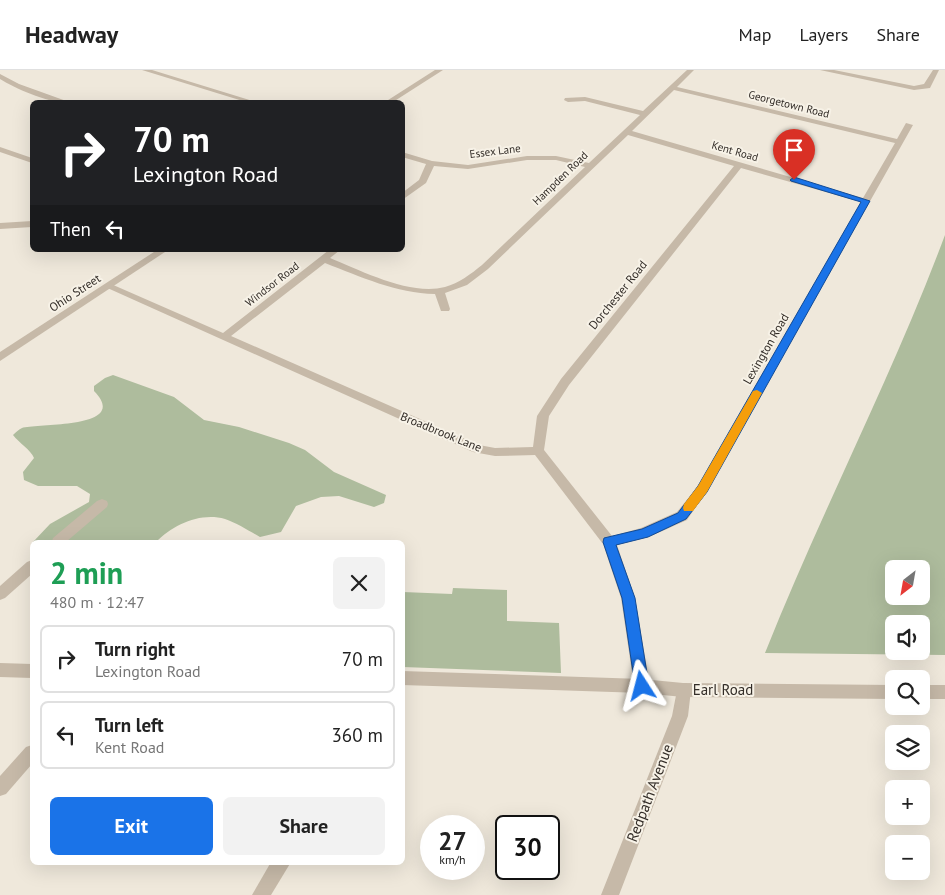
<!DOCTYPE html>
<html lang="en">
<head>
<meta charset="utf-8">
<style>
  body { margin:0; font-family:"PT Sans",sans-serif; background:#f2f2f2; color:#222; height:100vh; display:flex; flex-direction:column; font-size:19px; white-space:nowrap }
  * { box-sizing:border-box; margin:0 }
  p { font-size:16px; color:#767676 }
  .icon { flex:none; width:28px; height:28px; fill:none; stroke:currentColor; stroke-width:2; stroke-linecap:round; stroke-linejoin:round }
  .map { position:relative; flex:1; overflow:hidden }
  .side { position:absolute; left:30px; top:470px; width:375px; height:325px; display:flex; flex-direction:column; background:#fff; border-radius:8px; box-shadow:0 5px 20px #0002 }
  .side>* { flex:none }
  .guide { position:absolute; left:30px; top:30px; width:375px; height:152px; border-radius:8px; box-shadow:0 5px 20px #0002; background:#202124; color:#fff; overflow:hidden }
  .needle { width:32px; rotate:211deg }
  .controls { position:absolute; left:885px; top:490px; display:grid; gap:10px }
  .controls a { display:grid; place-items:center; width:45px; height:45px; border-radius:8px; background:#fff; box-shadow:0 5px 20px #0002; font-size:25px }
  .speed { position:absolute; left:420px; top:745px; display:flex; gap:10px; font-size:25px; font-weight:700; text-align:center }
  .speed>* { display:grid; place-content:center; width:65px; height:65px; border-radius:50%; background:#fff; box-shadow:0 5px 20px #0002; line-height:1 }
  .speed small { font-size:12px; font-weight:400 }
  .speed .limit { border:2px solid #111; border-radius:8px; background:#fff; color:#111 }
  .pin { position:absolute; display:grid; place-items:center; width:42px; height:42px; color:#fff; margin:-51px -21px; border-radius:50% 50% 50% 0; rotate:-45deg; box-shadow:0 0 5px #0007 }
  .pin .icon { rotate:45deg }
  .me { position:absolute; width:55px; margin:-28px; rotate:351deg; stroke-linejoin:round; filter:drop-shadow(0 0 4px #0008) }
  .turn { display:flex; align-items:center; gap:18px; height:105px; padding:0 20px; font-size:22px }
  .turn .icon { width:65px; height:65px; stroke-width:2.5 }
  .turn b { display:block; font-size:35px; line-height:42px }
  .then { display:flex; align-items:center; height:48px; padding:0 20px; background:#0003; gap:10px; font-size:19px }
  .round { display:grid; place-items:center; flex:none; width:52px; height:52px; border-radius:8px; background:#f2f2f2 }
  .headline { display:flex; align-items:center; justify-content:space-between; height:85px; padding:0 20px }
  h1 { font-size:30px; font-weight:800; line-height:38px; color:#1e9e55 }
  .primary-button { display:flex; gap:10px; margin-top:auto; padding:10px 20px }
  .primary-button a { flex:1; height:58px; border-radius:8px; background:#1a73e8; color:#fff; font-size:20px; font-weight:800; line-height:58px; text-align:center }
  .primary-button a+a { background:#f2f2f2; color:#222 }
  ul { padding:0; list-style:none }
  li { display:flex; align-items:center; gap:15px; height:68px; margin:0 10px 8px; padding:0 10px; border:2px solid #e0e0e0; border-radius:8px }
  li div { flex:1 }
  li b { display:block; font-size:19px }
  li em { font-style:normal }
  header { display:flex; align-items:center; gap:30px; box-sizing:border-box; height:70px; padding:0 25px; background:#fff; border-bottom:1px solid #e0e0e0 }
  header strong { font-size:24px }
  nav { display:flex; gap:28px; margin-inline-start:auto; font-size:18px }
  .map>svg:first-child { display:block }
</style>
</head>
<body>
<header>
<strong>Headway</strong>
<nav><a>Map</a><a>Layers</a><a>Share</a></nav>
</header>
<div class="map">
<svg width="945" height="825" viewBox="0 0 945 825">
  <rect width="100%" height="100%" fill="#efe8db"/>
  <g fill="#aebc9d" fill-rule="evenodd">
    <path d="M945,165V585L765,583C821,442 892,307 945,165ZM894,499H921V526H894ZM894,554H921V581H894Z"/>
    <path d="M113,305L174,327L204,350L239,357L289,373L305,380L334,402L386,425L384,433L374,437L339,426L321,427L296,436L281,462L260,467C249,461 237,453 225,449C200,442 173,455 156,472H33L50,454L89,432L90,424L77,416H38L24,410L23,402L34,388C31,380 19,373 13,365C16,362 18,360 22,358C40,353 131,359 94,321V316L105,308Z"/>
    <polygon points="453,518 507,520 507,551 559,553 561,603 403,597 403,522 452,524"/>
  </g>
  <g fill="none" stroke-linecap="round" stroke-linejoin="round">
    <g fill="#c6b9a8" fill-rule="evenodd">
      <polygon points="142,0 152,0 256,32 246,32"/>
      <path d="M687,0H694L677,17L897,69L906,53L913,55L706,422L687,450L649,467L617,475L635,528L650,616L647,621L642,623L637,621L634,616L621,528L603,474L535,385L495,386L473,382L103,216L108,213L111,214L223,263L329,180H340L330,188C362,201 410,226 445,217C459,213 471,204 482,195L585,97L556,90H527L468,99L434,96L426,113L402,130V123L419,110L426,94L402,87V82L432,91L468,95L527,86H556L589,93L640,45L585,31L568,32L564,30L565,28L585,27L643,41ZM674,20L895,73L863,128L632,61ZM628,65L734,96L561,309L537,346L533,377L495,378L479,375L231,266L325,193C361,207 396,223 435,224L441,241H449L450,239L445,223L467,215L488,199ZM741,98L861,132L698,416L677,442L641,458L612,466L544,380L549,346L569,315Z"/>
      <polygon points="820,0 834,0 914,16 924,14 933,0 939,0 930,18 914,20"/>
      <path d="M0,4L19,14L69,32C50,34 16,19 0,9Z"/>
      <polygon points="0,77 32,88 32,93 0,82"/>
      <polygon points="32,151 32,157 0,159 0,153"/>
      <polygon points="102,429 107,431 108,434 107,437 66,472 52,472 53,468 97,431"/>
      <polygon points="32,490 32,504 5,528 0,530 0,516 27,492"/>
      <polygon points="683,613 688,615 691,620 688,646 619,825 601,825 672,646 678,615"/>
      <polygon points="32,675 32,694 6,724 0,726 0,706 26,677"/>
      <polygon points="271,792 291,792 271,825 252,825"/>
    </g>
    <g fill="#c6b9a8" fill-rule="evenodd">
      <polygon points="435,0 443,0 393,32 385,32"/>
      <polygon points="157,180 168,180 0,291 0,282"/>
      <polygon points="0,593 32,594 32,608 0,607"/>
      <polygon points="402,601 642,609 683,613 894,615 894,629 683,627 642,623 402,615"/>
      <rect x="921" y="615" width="24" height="14"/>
    </g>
  </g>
  <polygon fill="#1a73e8" stroke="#114b97" points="794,107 870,131 707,422 686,449 648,467 616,475 635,528 649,616 647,621 642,623 637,621 635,616 622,528 603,472 604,468 642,459 678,443 698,416 861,132 791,111 790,110"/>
  <polygon fill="#f59e0b" points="757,320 762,323 707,422 693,441 684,441 683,438 684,434 698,416 753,321"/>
  <g text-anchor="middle" stroke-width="4" stroke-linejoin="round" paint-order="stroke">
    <g font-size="11" fill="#332d28" stroke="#f7f2e7">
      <text transform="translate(789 34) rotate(14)" y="4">Georgetown Road</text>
      <text transform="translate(495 81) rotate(-7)" y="4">Essex Lane</text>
      <text transform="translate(735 81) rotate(16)" y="4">Kent Road</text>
      <text transform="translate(560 108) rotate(-44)" y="4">Hampden Road</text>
      <text transform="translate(272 214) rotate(-38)" y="4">Windsor Road</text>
    </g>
    <g font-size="12" fill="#332d28" stroke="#f7f2e7">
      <text transform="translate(75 223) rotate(-33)" y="4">Ohio Street</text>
      <text transform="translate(618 225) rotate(-51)" y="4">Dorchester Road</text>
      <text transform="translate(766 279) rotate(-60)" y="4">Lexington Road</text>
      <text transform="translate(441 362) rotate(22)" y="4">Broadbrook Lane</text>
    </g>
    <g font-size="15" fill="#332d28" stroke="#f7f2e7">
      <text x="723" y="625">Earl Road</text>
      <text transform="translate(650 723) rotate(-69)" y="5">Redpath Avenue</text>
    </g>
  </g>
</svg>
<div class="controls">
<a><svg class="needle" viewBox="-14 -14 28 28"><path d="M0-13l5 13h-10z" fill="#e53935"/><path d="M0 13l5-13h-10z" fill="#767676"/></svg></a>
<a><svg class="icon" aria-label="sound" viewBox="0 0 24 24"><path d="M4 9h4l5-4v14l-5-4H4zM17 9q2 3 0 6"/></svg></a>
<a><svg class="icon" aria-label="search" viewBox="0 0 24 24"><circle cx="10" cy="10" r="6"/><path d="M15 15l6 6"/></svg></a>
<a><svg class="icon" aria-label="layers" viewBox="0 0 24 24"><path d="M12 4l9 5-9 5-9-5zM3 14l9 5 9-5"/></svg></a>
<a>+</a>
<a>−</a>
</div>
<div class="speed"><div>27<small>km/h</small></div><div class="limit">30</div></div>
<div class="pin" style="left:794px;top:110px;background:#d93025"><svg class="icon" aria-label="arrive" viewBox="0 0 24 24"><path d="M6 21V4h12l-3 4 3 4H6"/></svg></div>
<svg class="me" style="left:642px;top:616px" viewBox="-20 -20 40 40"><path d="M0-17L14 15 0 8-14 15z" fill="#1a73e8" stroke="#fff" stroke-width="4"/></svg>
<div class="guide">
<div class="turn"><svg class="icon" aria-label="right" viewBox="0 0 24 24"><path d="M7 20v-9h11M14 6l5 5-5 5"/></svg><div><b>70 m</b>Lexington Road</div></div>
<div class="then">Then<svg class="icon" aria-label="left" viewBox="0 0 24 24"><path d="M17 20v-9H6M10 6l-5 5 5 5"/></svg></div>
</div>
<section class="side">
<div class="headline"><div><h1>2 min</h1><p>480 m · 12:47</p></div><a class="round"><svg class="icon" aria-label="close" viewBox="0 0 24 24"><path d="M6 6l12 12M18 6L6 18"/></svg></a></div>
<ul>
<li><svg class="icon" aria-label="right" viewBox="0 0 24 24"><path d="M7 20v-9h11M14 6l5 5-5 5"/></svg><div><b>Turn right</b><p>Lexington Road</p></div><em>70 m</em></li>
<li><svg class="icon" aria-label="left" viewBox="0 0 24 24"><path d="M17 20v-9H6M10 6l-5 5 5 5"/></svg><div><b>Turn left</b><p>Kent Road</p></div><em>360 m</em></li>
</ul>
<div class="primary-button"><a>Exit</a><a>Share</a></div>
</section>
</div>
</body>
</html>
